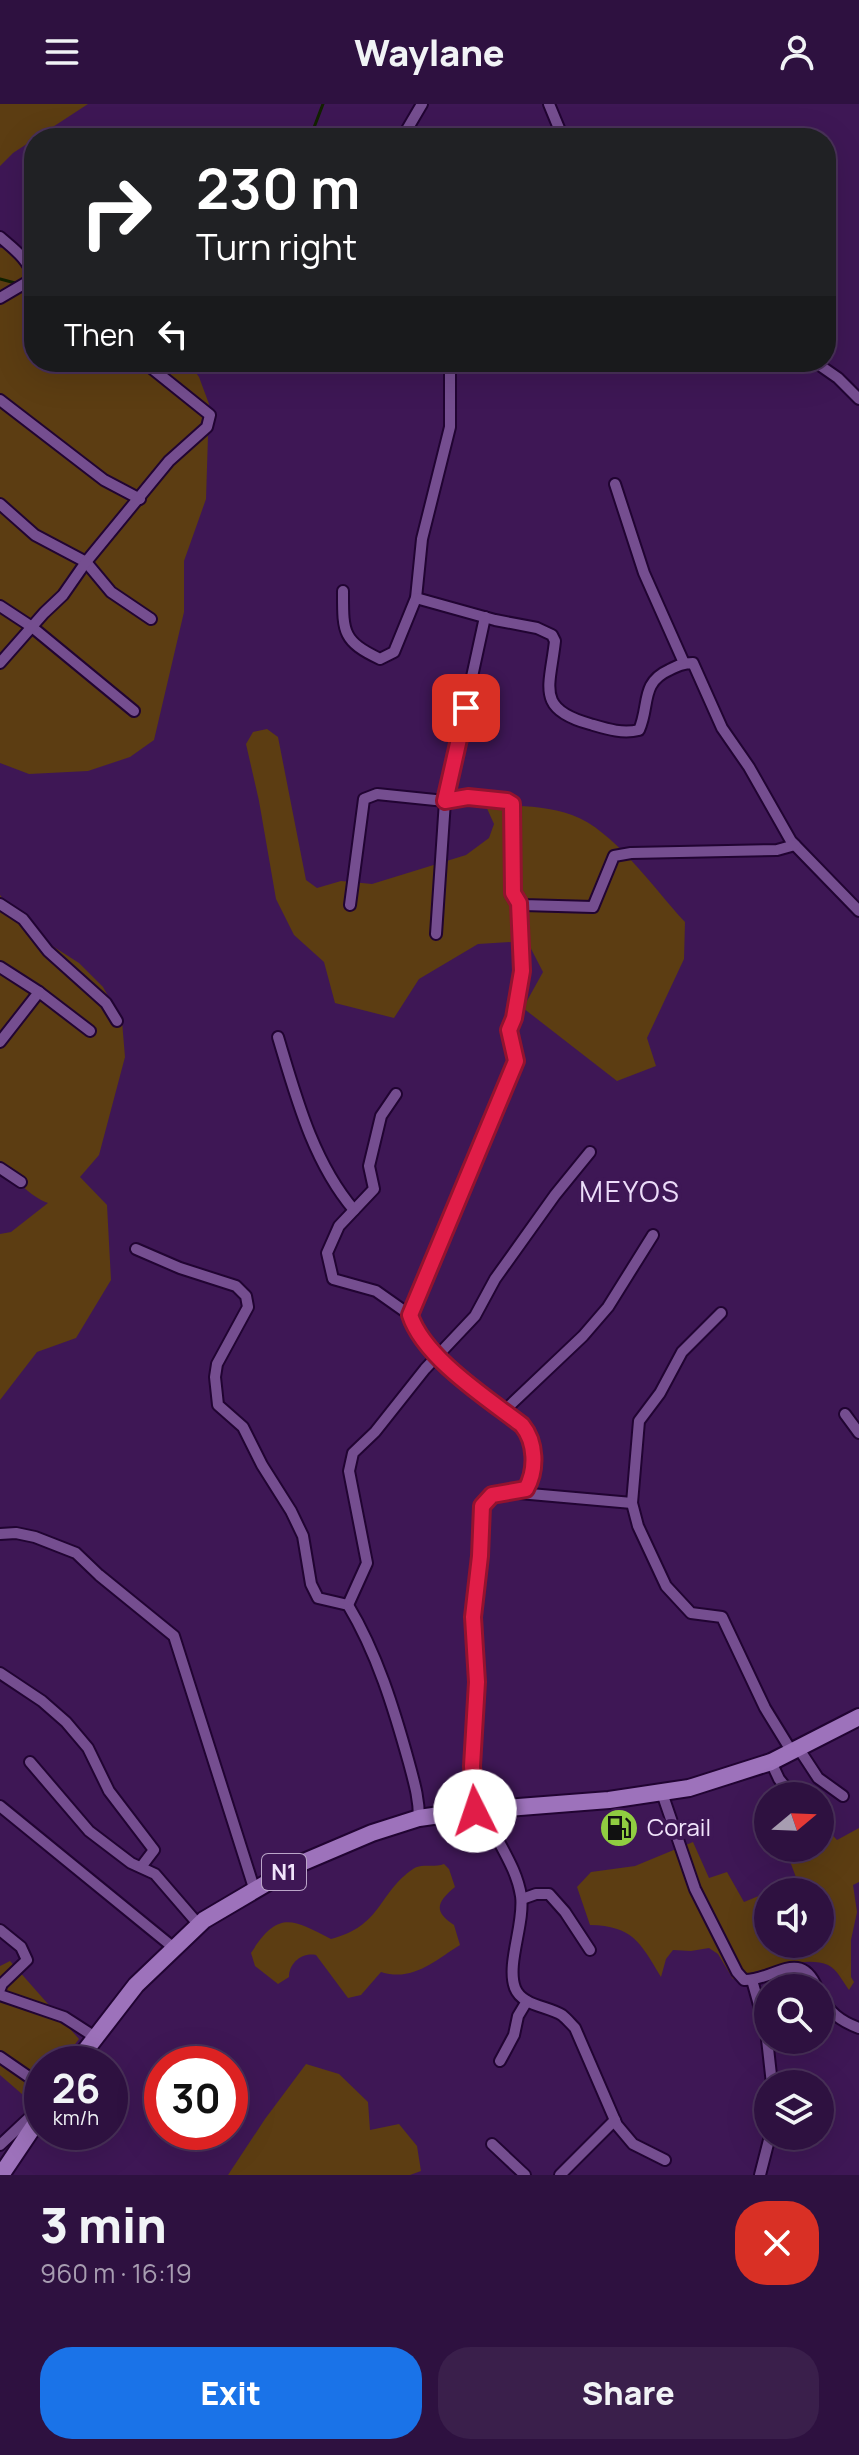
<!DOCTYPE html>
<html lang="en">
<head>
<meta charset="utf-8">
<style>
  body { margin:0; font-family:Manrope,sans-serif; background:#3a1f4b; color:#f1f3f6; height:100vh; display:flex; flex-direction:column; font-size:30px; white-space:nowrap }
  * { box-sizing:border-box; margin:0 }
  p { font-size:26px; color:#a79db1 }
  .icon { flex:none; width:44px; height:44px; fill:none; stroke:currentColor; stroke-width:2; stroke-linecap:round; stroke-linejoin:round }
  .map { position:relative; height:2071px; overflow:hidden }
  .drawer { display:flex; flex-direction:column; background:#2e1140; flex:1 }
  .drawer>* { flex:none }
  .hud { position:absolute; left:24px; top:24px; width:812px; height:244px; border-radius:32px; box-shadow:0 8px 32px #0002,0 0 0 2px #493159; background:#202124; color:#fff; overflow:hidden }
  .needle { width:52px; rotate:71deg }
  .controls { position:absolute; left:754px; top:1678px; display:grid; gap:16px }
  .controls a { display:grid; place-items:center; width:80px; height:80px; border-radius:50%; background:#2e1140; box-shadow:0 8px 32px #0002,0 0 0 2px #493159; font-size:40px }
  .speed { position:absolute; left:24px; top:1942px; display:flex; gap:16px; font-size:40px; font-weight:700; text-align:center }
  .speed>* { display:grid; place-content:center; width:104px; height:104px; border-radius:50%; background:#2e1140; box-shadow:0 8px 32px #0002,0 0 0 2px #493159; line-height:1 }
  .speed small { font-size:20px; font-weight:400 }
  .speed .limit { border:12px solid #d22; background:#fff; color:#111 }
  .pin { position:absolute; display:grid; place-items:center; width:68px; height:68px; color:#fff; margin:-34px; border-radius:16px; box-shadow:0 4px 12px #0006 }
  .me { position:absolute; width:88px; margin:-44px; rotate:356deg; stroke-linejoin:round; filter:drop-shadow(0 0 6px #0008) }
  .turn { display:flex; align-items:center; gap:28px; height:168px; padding:0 40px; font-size:36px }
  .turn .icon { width:104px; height:104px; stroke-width:2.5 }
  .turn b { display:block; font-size:56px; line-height:68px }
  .then { display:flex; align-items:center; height:76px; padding:0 40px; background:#0003; gap:16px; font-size:30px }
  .round { display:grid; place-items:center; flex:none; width:84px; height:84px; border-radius:32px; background:#3a1f4b }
  .summary { display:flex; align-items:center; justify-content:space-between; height:136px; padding:0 40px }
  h1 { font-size:48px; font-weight:800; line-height:60px }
  .primary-button { display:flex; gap:16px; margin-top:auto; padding:16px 40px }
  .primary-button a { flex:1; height:92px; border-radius:32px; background:#1a73e8; color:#fff; font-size:32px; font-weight:800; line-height:92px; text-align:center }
  .primary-button a+a { background:#3a1f4b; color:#f1f3f6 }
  header { display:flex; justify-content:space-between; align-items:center; height:104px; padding:0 40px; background:#2e1140; font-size:36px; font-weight:800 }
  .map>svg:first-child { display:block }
</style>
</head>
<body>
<header><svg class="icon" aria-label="menu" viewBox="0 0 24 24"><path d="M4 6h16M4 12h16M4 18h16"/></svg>Waylane<svg class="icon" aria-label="person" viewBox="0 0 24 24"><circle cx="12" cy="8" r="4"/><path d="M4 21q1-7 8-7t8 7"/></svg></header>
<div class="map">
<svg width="859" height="2071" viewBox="0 0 859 2071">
  <rect width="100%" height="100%" fill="#3e1755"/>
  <g fill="#5c3d12">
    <polygon points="0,0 88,0 13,49 0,62"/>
    <polygon points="14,143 34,153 34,258 188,258 199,273 209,300 206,395 184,457 184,508 154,636 130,653 88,667 29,670 0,659 0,144"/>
    <path d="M267,625L278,633L306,776L317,784L341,777L372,780L466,751L489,734L494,720L485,700C513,702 545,701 572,711C613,725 655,786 685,818L684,855L647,934L656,962L617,977L523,904L543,868L527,837L478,840L419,875L394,914L335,899L324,858L294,831L276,795L259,697L246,640L253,628Z"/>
    <path d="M0,791L29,827L79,859L103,883L122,917L125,953L99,1051L80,1073L107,1101L111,1176L76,1234L37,1248L0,1296V1130L11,1128L48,1099C27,1091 19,1075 0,1067Z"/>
    <path d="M820,1718L837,1736L859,1724V1778L853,1781L857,1808L851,1836V1873L854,1878L849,1886C843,1878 837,1865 828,1861C806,1851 756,1867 733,1875L718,1850L709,1844L691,1847L673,1846L666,1855L661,1873C640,1838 633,1822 590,1821L577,1783L591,1768L635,1762L693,1738L709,1774L727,1768L744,1798L768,1788V1840H820V1788H769L797,1776L785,1744H820Z"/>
    <path d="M444,1760L449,1765L455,1783C438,1797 432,1807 454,1821L460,1841C434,1857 413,1878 381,1868L361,1891L348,1894L316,1851C302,1848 289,1859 289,1873L278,1880L255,1862L251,1849C278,1806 292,1815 331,1835C382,1822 378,1789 413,1765C421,1759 434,1764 444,1760Z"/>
    <polygon points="10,1857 79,1935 60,1960 42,1960 42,1982 30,1997 0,1971 0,1862"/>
    <polygon points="306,1960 339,1970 368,1998 370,2026 399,2020 417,2042 421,2067 410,2071 228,2071 265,2015"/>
  </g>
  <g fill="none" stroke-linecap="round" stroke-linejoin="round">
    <g stroke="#122200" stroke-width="3">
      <polyline points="310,34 323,0"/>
      <polyline points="0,175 19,180"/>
    </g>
    <defs>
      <g id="minor">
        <polyline points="549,0 563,34"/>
        <polyline points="402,34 422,0"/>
        <path d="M0,133C15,146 28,155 34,174"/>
        <polyline points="0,194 34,174"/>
        <polyline points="815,258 838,274 859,295"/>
        <polyline points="0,296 104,376 140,395"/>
        <polyline points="615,380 644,469 684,559"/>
        <polyline points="0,400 35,431 86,458 111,488 151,515"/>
        <path d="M343,487C343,528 342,537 380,555L394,548L416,494L422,435L450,323V258"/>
        <path d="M416,494L495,516L537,524L552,531L555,537C550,583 535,605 590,620C607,625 622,630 639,626C650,602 640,579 669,566C677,562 683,559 693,559L722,624L749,663L791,737L859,807"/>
        <polyline points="0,502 32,523 134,607"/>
        <polyline points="0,559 44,509 63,491 86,458 169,357 207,323 210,311 144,258"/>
        <polyline points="0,800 23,815 48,847 106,899 117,917"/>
        <polyline points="350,801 364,695 377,690 445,697 468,693 507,697 512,700 513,789 523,801 593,803 614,752 631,749 777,746 795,741"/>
        <polyline points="436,830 445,697 485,513"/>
        <polyline points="0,863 39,888 90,927"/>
        <path d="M278,933C296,993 313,1058 354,1106"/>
        <polyline points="0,938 39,888"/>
        <polyline points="396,990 381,1012 369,1062 374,1085 339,1122 327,1149 333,1175 376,1187 410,1211"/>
        <polyline points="0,1064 21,1078"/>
        <path d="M136,1145L180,1164L236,1182L246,1192L248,1203L217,1260L215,1273L218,1301L243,1323L262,1361L291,1407L303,1432L311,1480L318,1494L348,1501C377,1549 394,1605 409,1659C414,1678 419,1694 419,1714"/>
        <polyline points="721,1209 682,1248 660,1289 639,1317 632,1399 638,1422 666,1482 691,1509 722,1513 765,1604 792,1648"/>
        <polyline points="504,1307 583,1232 608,1203 653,1131"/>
        <polyline points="845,1310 859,1329"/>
        <polyline points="519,1389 632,1399"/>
        <polyline points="0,1430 16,1429 35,1433 76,1449 99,1471 174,1532 254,1784"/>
        <polyline points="348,1501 367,1459 349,1367 353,1349 375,1328 425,1265 475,1212 495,1175 555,1091 590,1048"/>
        <polyline points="0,1569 42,1597 66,1618 88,1644 109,1687 154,1746 141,1763"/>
        <polyline points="799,1645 818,1674 843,1692"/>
        <polyline points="30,1658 89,1727 131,1759 155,1770 199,1821"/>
        <polyline points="771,1658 779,1675 793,1692"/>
        <path d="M662,1689L695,1785L737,1868L744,1876C774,1877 800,1843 817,1884"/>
        <polyline points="0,1702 174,1844"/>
        <path d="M475,1707L472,1662L477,1578L473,1513L480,1452L482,1402L492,1391L526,1385L534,1372L530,1330C495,1289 428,1265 410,1211L516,957L509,926L514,914L522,867L519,799"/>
        <path d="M485,1707C495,1737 516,1760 521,1792C525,1819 506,1860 515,1884C522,1902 548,1902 562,1911C567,1915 571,1920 575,1924L617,2021L633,2040L665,2056"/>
        <polyline points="522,1795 536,1790 549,1790 565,1808 590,1846"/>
        <polyline points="0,1826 21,1843 27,1856 2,1880 0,1885"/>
        <polyline points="752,1876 766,1926 772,1980"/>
        <polyline points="0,1891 64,1913 95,1933"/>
        <path d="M820,1891C829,1908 840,1917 859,1924"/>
        <polyline points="0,1953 42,1982"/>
        <polyline points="500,1957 514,1931 518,1912 527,1897"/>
        <polyline points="492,2040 525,2071"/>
        <polyline points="0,2041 30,2013 40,2007"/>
        <polyline points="560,2071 615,2016"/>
        <polyline points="760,2071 770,2032"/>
      </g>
      <g id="trunk">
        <polyline points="75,1960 136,1881 204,1816 299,1760 372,1729 419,1714 468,1707 609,1696 689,1684 771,1658 859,1613"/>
        <polyline points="1,2071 42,2010"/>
      </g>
    </defs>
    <use href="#minor" stroke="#210432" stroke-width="14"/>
    <use href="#trunk" stroke="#210432" stroke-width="20"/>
    <use href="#minor" stroke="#754e90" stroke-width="10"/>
    <use href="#trunk" stroke="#9d72bb" stroke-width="16"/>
  </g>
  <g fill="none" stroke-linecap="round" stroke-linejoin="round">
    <defs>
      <path id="route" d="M466,604L445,697L468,693L507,697L512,700L513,789L519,799L522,867L514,914L509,926L516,957L410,1211C424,1254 487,1294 522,1321C536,1338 537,1366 526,1385L492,1391L482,1402L480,1452L473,1513L477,1578L472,1662L475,1707"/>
    </defs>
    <use href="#route" stroke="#92132f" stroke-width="20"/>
    <use href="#route" stroke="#e11d48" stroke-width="14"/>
  </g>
  <defs>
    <symbol id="fuel-disc" viewBox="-11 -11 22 22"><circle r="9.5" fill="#90cd41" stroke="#3e1755"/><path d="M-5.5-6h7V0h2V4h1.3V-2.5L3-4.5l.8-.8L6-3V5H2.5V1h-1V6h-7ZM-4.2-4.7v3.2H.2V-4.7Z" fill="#111"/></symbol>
  </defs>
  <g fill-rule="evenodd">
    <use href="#fuel-disc" x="597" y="1702" width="44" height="44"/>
  </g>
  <g text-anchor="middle" stroke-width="8" stroke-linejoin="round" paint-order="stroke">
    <rect fill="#3e1755" stroke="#bba6c9" stroke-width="2" x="262" y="1750" width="44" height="36" rx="6"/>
    <g font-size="22" font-weight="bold" fill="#f1e4fb">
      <text x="284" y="1776">N1</text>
    </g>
    <g font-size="24" fill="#f1e4fb" stroke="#3e1755" text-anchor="start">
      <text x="647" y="1732">Corail</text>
    </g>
    <g font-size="28" letter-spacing="2" fill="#ecdcf9" stroke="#3e1755">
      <text x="630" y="1098">MEYOS</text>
    </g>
  </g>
</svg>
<div class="controls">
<a><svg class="needle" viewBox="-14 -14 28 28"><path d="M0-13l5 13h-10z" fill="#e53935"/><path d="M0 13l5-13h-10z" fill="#a79db1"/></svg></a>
<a><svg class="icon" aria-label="sound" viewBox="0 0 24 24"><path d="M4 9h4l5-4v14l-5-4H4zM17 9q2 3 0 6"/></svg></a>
<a><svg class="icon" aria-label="search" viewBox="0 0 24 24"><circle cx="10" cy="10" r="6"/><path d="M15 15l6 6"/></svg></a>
<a><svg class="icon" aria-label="layers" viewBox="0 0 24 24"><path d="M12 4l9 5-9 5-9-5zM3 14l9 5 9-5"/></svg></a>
</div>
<div class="speed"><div>26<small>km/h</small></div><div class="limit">30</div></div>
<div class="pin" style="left:466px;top:604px;background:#d93025"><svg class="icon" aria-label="arrive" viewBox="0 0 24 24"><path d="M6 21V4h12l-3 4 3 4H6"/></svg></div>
<svg class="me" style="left:475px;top:1707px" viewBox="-20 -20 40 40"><circle r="19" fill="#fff"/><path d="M0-13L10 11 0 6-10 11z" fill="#e11d48"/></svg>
<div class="hud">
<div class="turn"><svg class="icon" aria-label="right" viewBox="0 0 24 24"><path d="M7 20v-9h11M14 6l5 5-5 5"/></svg><div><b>230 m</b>Turn right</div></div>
<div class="then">Then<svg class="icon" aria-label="left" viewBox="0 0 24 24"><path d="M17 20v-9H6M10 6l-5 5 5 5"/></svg></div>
</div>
</div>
<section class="drawer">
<div class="summary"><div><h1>3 min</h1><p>960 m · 16:19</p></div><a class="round" style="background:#d93025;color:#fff"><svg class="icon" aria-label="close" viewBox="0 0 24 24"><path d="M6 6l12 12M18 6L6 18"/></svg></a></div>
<div class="primary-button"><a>Exit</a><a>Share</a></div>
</section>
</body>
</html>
